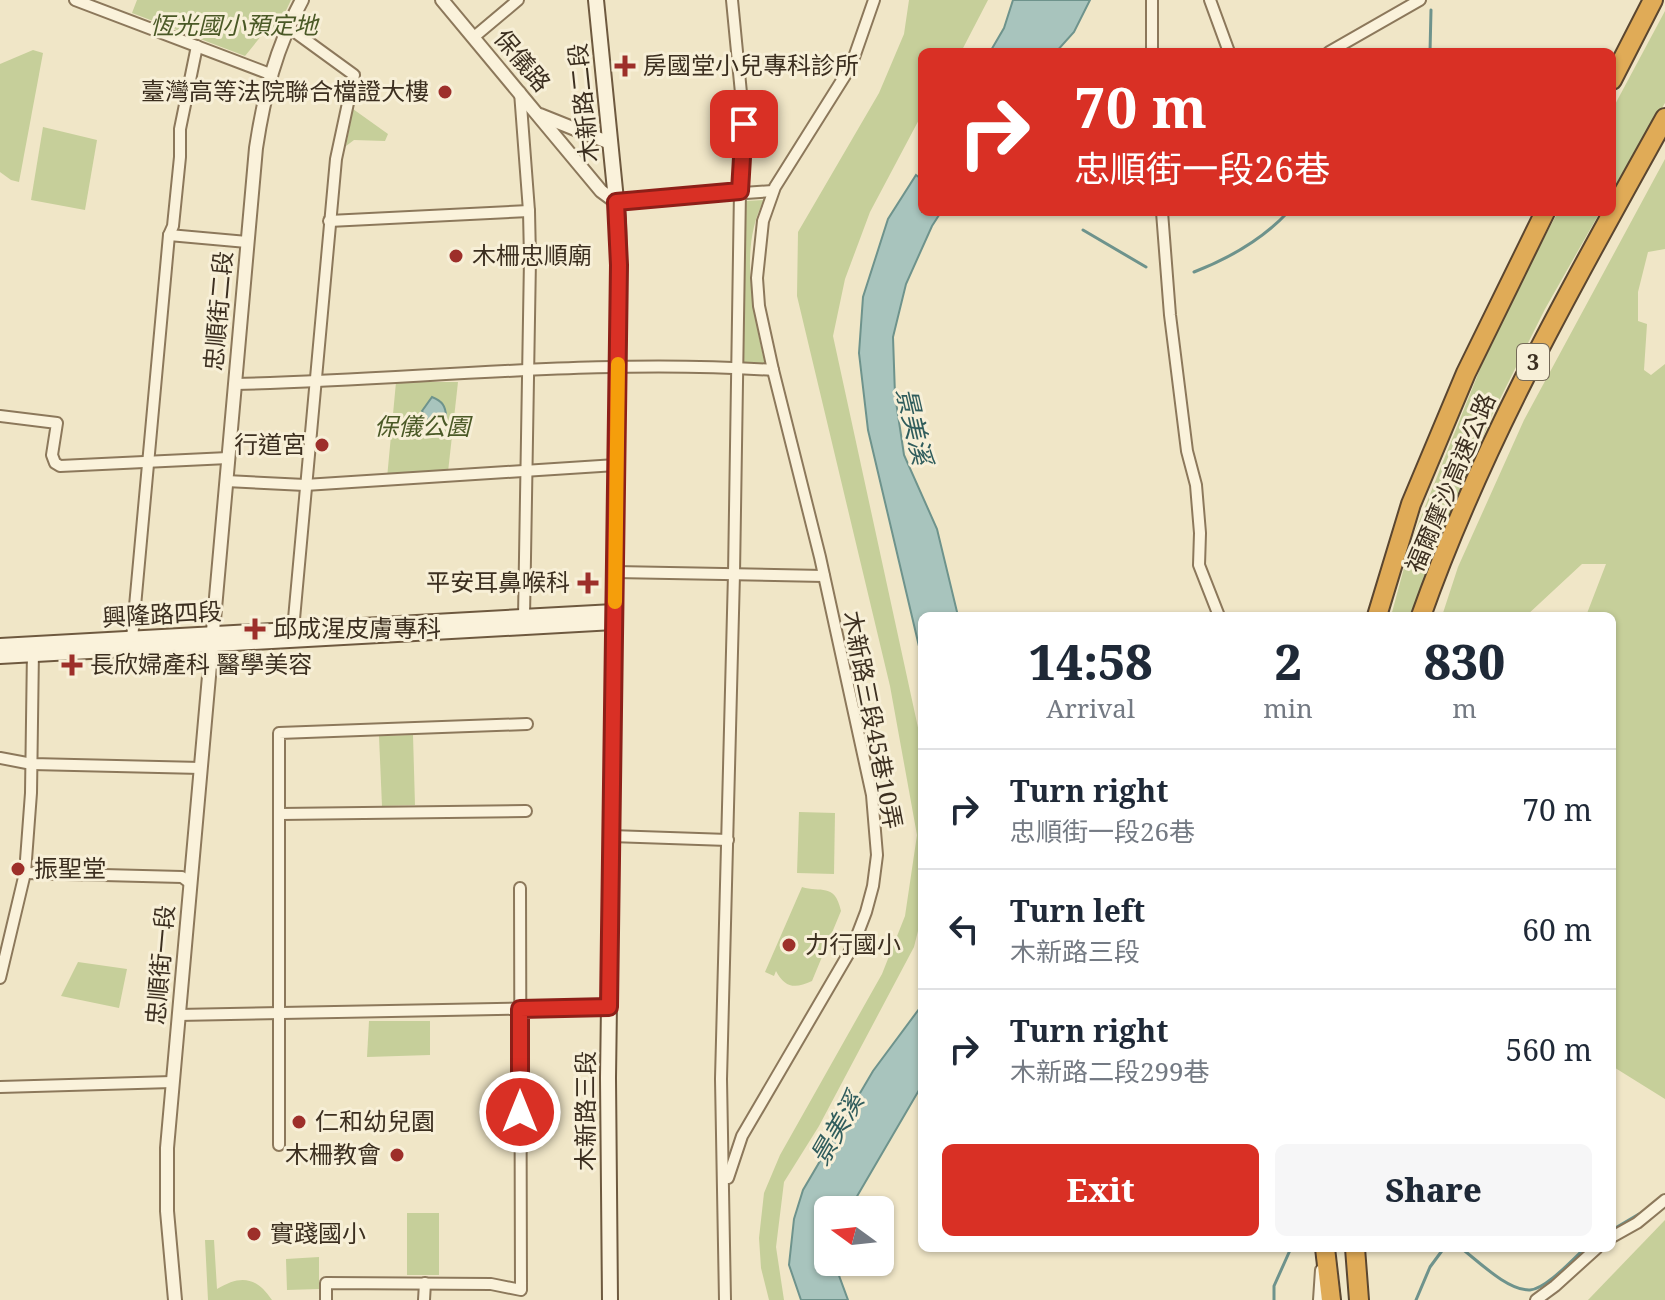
<!DOCTYPE html>
<html lang="en">
<head>
<meta charset="utf-8">
<style>
  body { margin:0; font-family:"Noto Serif","Noto Sans TC",serif; background:#f6f6f7; color:#1f2937; height:100vh; display:flex; flex-direction:column; font-size:30px; white-space:nowrap }
  * { box-sizing:border-box; margin:0 }
  p { font-size:26px; color:#747a83 }
  .icon { flex:none; width:44px; height:44px; fill:none; stroke:currentColor; stroke-width:2; stroke-linecap:round; stroke-linejoin:round }
  .map { position:relative; flex:1; overflow:hidden }
  .details { position:absolute; left:918px; top:612px; width:698px; height:640px; display:flex; flex-direction:column; background:#fff; border-radius:12px; box-shadow:0 2px 6px #0004 }
  .details>* { flex:none }
  .guide { position:absolute; left:918px; top:48px; width:698px; height:168px; border-radius:12px; box-shadow:0 2px 6px #0004; background:#d93025; color:#fff; overflow:hidden }
  .needle { width:52px; rotate:285deg }
  .buttons { position:absolute; left:814px; top:1196px; display:grid; gap:16px }
  .buttons a { display:grid; place-items:center; width:80px; height:80px; border-radius:12px; background:#fff; box-shadow:0 2px 6px #0004; font-size:40px }
  .pin { position:absolute; display:grid; place-items:center; width:68px; height:68px; color:#fff; margin:-34px; border-radius:16px; box-shadow:0 4px 12px #0006 }
  .me { position:absolute; width:88px; margin:-44px; rotate:0deg; stroke-linejoin:round; filter:drop-shadow(0 0 6px #0008) }
  .turn { display:flex; align-items:center; gap:28px; height:168px; padding:0 24px; font-size:36px }
  .turn .icon { width:104px; height:104px; stroke-width:2.5 }
  .turn b { display:block; font-size:56px; line-height:68px }
  .eta { display:flex; justify-content:space-evenly; align-items:center; height:136px; text-align:center }
  .eta b { font-size:48px; font-weight:800; line-height:56px }
  .primary-button { display:flex; gap:16px; margin-top:auto; padding:16px 24px }
  .primary-button a { flex:1; height:92px; border-radius:12px; background:#d93025; color:#fff; font-size:32px; font-weight:800; line-height:92px; text-align:center }
  .primary-button a+a { background:#f6f6f7; color:#1f2937 }
  ul { padding:0; list-style:none }
  li { display:flex; align-items:center; gap:24px; height:120px; padding:0 24px; border-top:2px solid #e0e1e3 }
  li div { flex:1 }
  li b { display:block; font-size:30px }
  li em { font-style:normal }
  .map>svg:first-child { display:block }
</style>
</head>
<body>
<div class="map">
<svg width="1665" height="1300" viewBox="0 0 1665 1300">
  <rect width="100%" height="100%" fill="#f0e6c7"/>
  <g fill="#c6cf9a">
    <polygon points="137,0 291,0 274,36 266,30 245,56 132,13"/>
    <polygon points="909,0 988,0 961,52 922,52 922,114 870,212 845,279 833,336 922,746 922,915 914,947 819,1126 784,1182 776,1247 784,1300 769,1300 761,1268 759,1238 764,1193 780,1155 882,974 905,916 917,835 890,686 797,296 798,232 879,93 904,34"/>
    <polygon points="1665,11 1665,103 1612,192 1612,110"/>
    <polygon points="33,50 43,53 19,182 11,180 0,172 0,64"/>
    <polygon points="353,109 388,134 385,141 354,140 346,146"/>
    <polygon points="43,127 97,140 85,210 31,200"/>
    <polygon points="1665,159 1665,249 1648,252 1638,292 1638,321 1647,324 1644,370 1651,375 1665,364 1665,1099 1612,1066 1612,616 1586,616 1606,564 1582,564 1526,616 1442,616 1458,567 1524,420"/>
    <path d="M764,200C738,249 754,313 765,365L742,364L746,201Z"/>
    <polygon points="1558,212 1600,212 1545,309 1492,415 1420,591 1412,616 1391,616 1411,542 1482,364 1516,290"/>
    <polygon points="396,382 458,382 448,472 387,478"/>
    <polygon points="413,735 415,805 382,806 379,736"/>
    <polygon points="799,812 835,813 834,874 797,873"/>
    <path d="M802,887C820,893 835,882 841,911L812,981C795,989 785,988 776,971L774,976L765,972Z"/>
    <polygon points="78,962 127,969 119,1008 61,996"/>
    <polygon points="369,1021 430,1021 430,1055 367,1057"/>
    <rect x="407" y="1213" width="32" height="62"/>
    <polygon points="1665,1220 1665,1300 1588,1300"/>
    <path d="M205,1240H214L217,1289C240,1275 256,1276 272,1300H208Z"/>
    <polygon points="319,1257 319,1289 287,1290 286,1259"/>
  </g>
  <g fill="#a8c4bd" stroke="#6e938c" stroke-width="2">
    <polygon points="1013,0 1090,0 1074,32 1056,52 990,52 1004,28"/>
    <polygon points="916,175 920,178 922,176 922,212 941,212 932,226 906,284 893,337 895,395 904,455 937,529 958,616 922,616 922,659 868,430 859,353 863,297 888,219"/>
    <path d="M432,397C442,401 446,406 446,417L432,427L422,411Z"/>
    <polygon points="922,1005 922,1085 849,1210 828,1210 828,1262 834,1262 848,1300 801,1300 789,1265 794,1219 803,1190 873,1071"/>
  </g>
  <g fill="none" stroke-linecap="round" stroke-linejoin="round">
    <g stroke="#6e938c" stroke-width="3">
      <polyline points="1430,52 1431,10"/>
      <polyline points="1083,230 1146,267"/>
      <path d="M1194,272C1230,258 1262,240 1288,212"/>
      <polyline points="1612,1230 1639,1214"/>
      <path d="M1461,1248C1478,1261 1508,1291 1530,1290C1546,1289 1573,1259 1585,1248"/>
      <polyline points="1274,1300 1274,1286 1291,1248"/>
      <polyline points="1416,1300 1430,1267 1444,1248"/>
    </g>
    <defs>
      <g id="minor">
        <polyline points="75,0 270,74"/>
        <polyline points="1210,0 1229,52"/>
        <polyline points="288,27 354,75 336,159 293,630"/>
        <polyline points="474,37 518,0"/>
        <polyline points="1152,52 1152,0"/>
        <polyline points="1329,52 1420,0"/>
        <polyline points="520,92 529,211 530,259 524,617"/>
        <polyline points="616,202 773,191"/>
        <polyline points="1162,212 1170,315 1187,451 1196,485 1200,533 1199,565 1219,616"/>
        <polyline points="329,221 529,211"/>
        <polyline points="169,235 247,242"/>
        <path d="M235,384C415,380 593,358 773,370"/>
        <polyline points="0,416 57,423 52,455 55,463 60,466 228,458"/>
        <polyline points="226,481 305,485 616,465"/>
        <polyline points="615,572 824,576"/>
        <polyline points="135,642 132,639 169,235 173,226 180,157 180,129 197,46"/>
        <polyline points="0,758 32,764 201,768"/>
        <polyline points="280,814 526,811"/>
        <polyline points="611,836 728,840"/>
        <polyline points="25,873 182,877 190,883"/>
        <polyline points="0,978 25,873 31,793 33,650"/>
        <polyline points="178,1015 609,1007"/>
        <polyline points="0,1087 172,1082"/>
        <polyline points="279,1145 279,733 527,724"/>
        <polyline points="728,1178 742,1136 853,946 866,912 873,886 877,855 872,795 820,557 773,370 759,306 757,278 763,221 775,187 851,66 874,0"/>
        <polyline points="1612,1237 1637,1223 1665,1200"/>
        <polyline points="326,1300 326,1283 491,1284 521,1290 520,888"/>
        <polyline points="424,1300 425,1283"/>
        <polyline points="725,1300 721,1079 734,574 740,191 744,124 732,0"/>
        <polyline points="1319,1300 1321,1270"/>
        <polyline points="1536,1300 1555,1286 1597,1248"/>
      </g>
      <g id="tertiary">
        <polyline points="442,0 601,191 616,202"/>
        <polyline points="540,115 610,143"/>
        <path d="M175,1300L167,1211V1148L256,148C264,95 276,47 302,0"/>
      </g>
      <g id="secondary">
        <polyline points="596,0 618,220 619,265 608,1078 610,1300"/>
        <polyline points="0,646 614,612"/>
        <polyline points="0,656 614,622"/>
      </g>
      <g id="motorway">
        <polyline points="1612,80 1653,0"/>
        <polyline points="1377,616 1411,504 1466,373 1545,212"/>
        <path d="M1421,616C1483,441 1575,280 1665,118"/>
        <polyline points="1325,1248 1331,1300"/>
        <polyline points="1355,1248 1359,1300"/>
      </g>
    </defs>
    <use href="#minor" stroke="#8c785b" stroke-width="14"/>
    <use href="#tertiary" stroke="#8c785b" stroke-width="16"/>
    <use href="#secondary" stroke="#6e593f" stroke-width="18"/>
    <use href="#motorway" stroke="#5a4630" stroke-width="22"/>
    <use href="#minor" stroke="#faf2db" stroke-width="10"/>
    <use href="#tertiary" stroke="#faf2db" stroke-width="12"/>
    <use href="#secondary" stroke="#faf2db" stroke-width="14"/>
    <use href="#motorway" stroke="#e0ab57" stroke-width="18"/>
  </g>
  <g fill="none" stroke-linecap="round" stroke-linejoin="round">
    <defs>
      <polyline id="route" points="520,1112 520,1009 609,1007 619,265 616,202 740,191 744,124"/>
    </defs>
    <use href="#route" stroke="#8d1f18" stroke-width="20"/>
    <use href="#route" stroke="#d93025" stroke-width="14"/>
    <polyline stroke="#f59e0b" stroke-width="14" points="615,602 618,364"/>
  </g>
  <g fill="#9d2f2a" stroke="#f7efd7" stroke-width="3">
    <path d="M621 54h8v8h8v8h-8v8h-8v-8h-8v-8h8z"/>
    <circle cx="445" cy="92" r="8"/>
    <circle cx="456" cy="256" r="8"/>
    <circle cx="322" cy="445" r="8"/>
    <path d="M584 571h8v8h8v8h-8v8h-8v-8h-8v-8h8z"/>
    <path d="M251 617h8v8h8v8h-8v8h-8v-8h-8v-8h8z"/>
    <path d="M68 653h8v8h8v8h-8v8h-8v-8h-8v-8h8z"/>
    <circle cx="18" cy="869" r="8"/>
    <circle cx="789" cy="945" r="8"/>
    <circle cx="299" cy="1122" r="8"/>
    <circle cx="397" cy="1155" r="8"/>
    <circle cx="254" cy="1234" r="8"/>
  </g>
  <g text-anchor="middle" stroke-width="6" stroke-linejoin="round" paint-order="stroke">
    <rect fill="#f7efd7" stroke="#746957" stroke-width="2" x="1517" y="344" width="32" height="36" rx="6"/>
    <g font-size="22" font-weight="bold" fill="#3c2f20">
      <text x="1533" y="370">3</text>
    </g>
    <g font-size="24" font-style="italic" fill="#4a5926" stroke="#f7efd7">
      <text x="234" y="34">恆光國小預定地</text>
      <text x="422" y="435">保儀公園</text>
    </g>
    <g font-size="24" fill="#3c2f20" stroke="#f7efd7">
      <text transform="translate(522 61) rotate(50)" y="8">保儀路</text>
      <text transform="translate(584 103) rotate(-96)" y="8">木新路二段</text>
      <text transform="translate(219 311) rotate(-85)" y="8">忠順街二段</text>
      <text transform="translate(1451 483) rotate(-67)" y="8">福爾摩沙高速公路</text>
      <text transform="translate(162 615) rotate(-3)" y="8">興隆路四段</text>
      <text transform="translate(872 720) rotate(79)" y="8">木新路三段45巷10弄</text>
      <text transform="translate(161 965) rotate(-85)" y="8">忠順街一段</text>
      <text transform="translate(586 1111) rotate(-90)" y="8">木新路三段</text>
    </g>
    <g font-size="24" fill="#3c2f20" stroke="#f7efd7" text-anchor="start">
      <text x="643" y="74">房國堂小兒專科診所</text>
      <text x="429" y="100" text-anchor="end">臺灣高等法院聯合檔證大樓</text>
      <text x="472" y="264">木柵忠順廟</text>
      <text x="306" y="453" text-anchor="end">行道宮</text>
      <text x="570" y="591" text-anchor="end">平安耳鼻喉科</text>
      <text x="273" y="637">邱成湦皮膚專科</text>
      <text x="90" y="673">長欣婦產科 醫學美容</text>
      <text x="34" y="877">振聖堂</text>
      <text x="805" y="953">力行國小</text>
      <text x="315" y="1130">仁和幼兒園</text>
      <text x="381" y="1163" text-anchor="end">木柵教會</text>
      <text x="270" y="1242">實踐國小</text>
    </g>
    <g font-size="26" font-style="italic" fill="#2f5c5c" stroke="#f7efd7">
      <text transform="translate(914 426) rotate(77)" y="9">景美溪</text>
      <text transform="translate(837 1129) rotate(-60)" y="9">景美溪</text>
    </g>
  </g>
</svg>
<div class="buttons">
<a><svg class="needle" viewBox="-14 -14 28 28"><path d="M0-13l5 13h-10z" fill="#e53935"/><path d="M0 13l5-13h-10z" fill="#747a83"/></svg></a>
</div>
<div class="pin" style="left:744px;top:124px;background:#d93025"><svg class="icon" aria-label="arrive" viewBox="0 0 24 24"><path d="M6 21V4h12l-3 4 3 4H6"/></svg></div>
<svg class="me" style="left:520px;top:1112px" viewBox="-20 -20 40 40"><circle r="17" fill="#d93025" stroke="#fff" stroke-width="3"/><path d="M0-11L8 9 0 5-8 9z" fill="#fff"/></svg>
<div class="guide">
<div class="turn"><svg class="icon" aria-label="right" viewBox="0 0 24 24"><path d="M7 20v-9h11M14 6l5 5-5 5"/></svg><div><b>70 m</b>忠順街一段26巷</div></div>
</div>
<section class="details">
<div class="eta">
<div><b>14:58</b><p>Arrival</p></div>
<div><b>2</b><p>min</p></div>
<div><b>830</b><p>m</p></div>
</div>
<ul>
<li><svg class="icon" aria-label="right" viewBox="0 0 24 24"><path d="M7 20v-9h11M14 6l5 5-5 5"/></svg><div><b>Turn right</b><p>忠順街一段26巷</p></div><em>70 m</em></li>
<li><svg class="icon" aria-label="left" viewBox="0 0 24 24"><path d="M17 20v-9H6M10 6l-5 5 5 5"/></svg><div><b>Turn left</b><p>木新路三段</p></div><em>60 m</em></li>
<li><svg class="icon" aria-label="right" viewBox="0 0 24 24"><path d="M7 20v-9h11M14 6l5 5-5 5"/></svg><div><b>Turn right</b><p>木新路二段299巷</p></div><em>560 m</em></li>
</ul>
<div class="primary-button"><a>Exit</a><a>Share</a></div>
</section>
</div>
</body>
</html>
